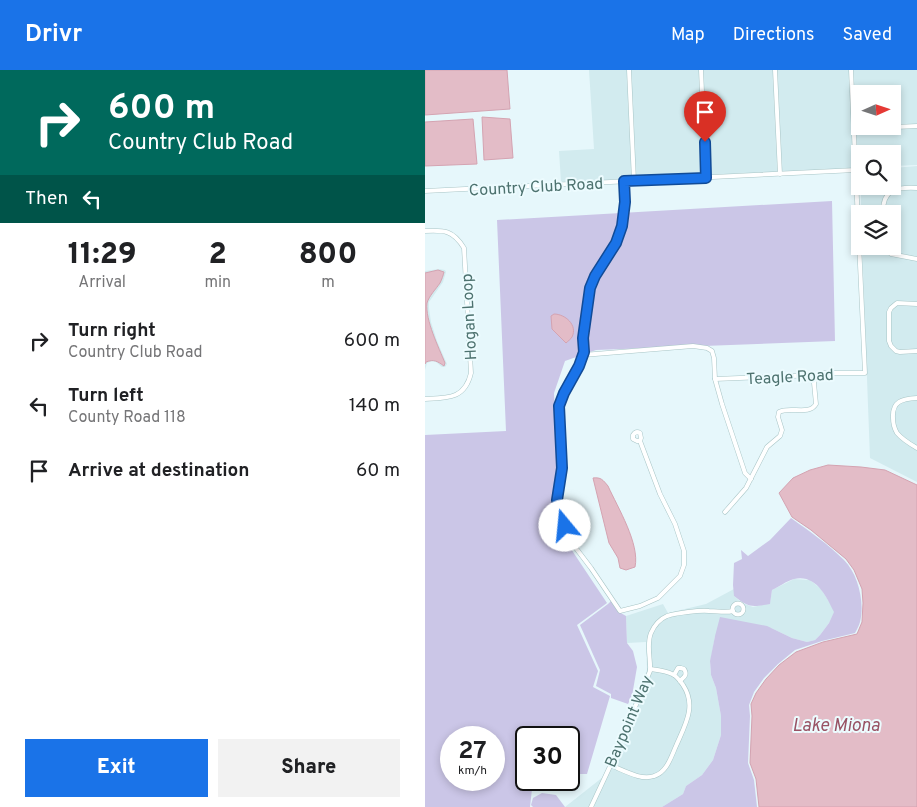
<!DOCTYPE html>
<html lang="en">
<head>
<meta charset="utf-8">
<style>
  body { margin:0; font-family:Overpass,sans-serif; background:#f2f2f2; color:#202124; height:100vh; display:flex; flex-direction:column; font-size:19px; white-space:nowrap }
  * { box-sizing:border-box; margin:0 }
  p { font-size:16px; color:#757577 }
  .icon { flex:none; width:28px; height:28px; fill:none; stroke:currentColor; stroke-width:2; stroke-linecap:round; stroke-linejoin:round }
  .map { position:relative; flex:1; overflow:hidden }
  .side { display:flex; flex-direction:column; background:#fff; width:425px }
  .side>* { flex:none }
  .banner { background:#00695c; color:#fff; overflow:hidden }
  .needle { width:32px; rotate:87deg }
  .fabs { position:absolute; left:426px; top:15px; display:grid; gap:10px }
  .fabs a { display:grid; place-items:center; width:50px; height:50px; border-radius:0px; background:#fff; box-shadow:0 2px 8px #0003; font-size:25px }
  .speed { position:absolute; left:15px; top:656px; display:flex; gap:10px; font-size:25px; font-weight:700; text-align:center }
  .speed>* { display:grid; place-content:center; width:65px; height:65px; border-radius:50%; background:#fff; box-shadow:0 2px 8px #0003; line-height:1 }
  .speed small { font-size:12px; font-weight:400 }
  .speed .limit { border:2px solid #111; border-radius:8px; background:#fff; color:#111 }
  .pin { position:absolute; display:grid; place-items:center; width:42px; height:42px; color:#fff; margin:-51px -21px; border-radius:50% 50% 50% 0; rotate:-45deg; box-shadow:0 0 5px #0007 }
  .pin .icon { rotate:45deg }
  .me { position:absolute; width:55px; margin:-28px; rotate:343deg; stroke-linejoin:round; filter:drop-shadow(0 0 4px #0008) }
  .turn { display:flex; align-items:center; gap:18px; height:105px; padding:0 25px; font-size:22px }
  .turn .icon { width:65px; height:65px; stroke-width:2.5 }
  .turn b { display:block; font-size:35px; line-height:42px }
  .then { display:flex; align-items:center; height:48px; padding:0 25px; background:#0003; gap:10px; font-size:19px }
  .eta { display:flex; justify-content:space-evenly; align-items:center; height:85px; text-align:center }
  .eta b { font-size:30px; font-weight:800; line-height:35px }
  .primary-button { display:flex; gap:10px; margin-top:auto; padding:10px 25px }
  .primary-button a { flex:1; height:58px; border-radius:0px; background:#1a73e8; color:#fff; font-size:20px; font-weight:800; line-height:58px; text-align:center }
  .primary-button a+a { background:#f2f2f2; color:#202124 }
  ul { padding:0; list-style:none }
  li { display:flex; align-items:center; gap:15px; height:65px; padding:0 25px }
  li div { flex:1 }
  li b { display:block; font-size:19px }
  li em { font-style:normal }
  header { display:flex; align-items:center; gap:30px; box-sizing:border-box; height:70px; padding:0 25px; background:#1a73e8; color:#fff }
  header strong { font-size:24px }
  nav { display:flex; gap:28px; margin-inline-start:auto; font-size:18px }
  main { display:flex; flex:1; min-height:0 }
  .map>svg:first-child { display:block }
</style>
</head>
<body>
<header>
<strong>Drivr</strong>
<nav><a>Map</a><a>Directions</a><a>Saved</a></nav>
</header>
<main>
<section class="side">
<div class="banner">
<div class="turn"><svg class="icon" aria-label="right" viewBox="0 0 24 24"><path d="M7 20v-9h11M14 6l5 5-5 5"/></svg><div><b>600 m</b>Country Club Road</div></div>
<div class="then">Then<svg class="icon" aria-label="left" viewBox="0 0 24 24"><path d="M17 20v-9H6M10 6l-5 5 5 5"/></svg></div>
</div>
<div class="eta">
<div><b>11:29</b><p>Arrival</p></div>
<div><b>2</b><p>min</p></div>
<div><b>800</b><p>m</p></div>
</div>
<ul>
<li><svg class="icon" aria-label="right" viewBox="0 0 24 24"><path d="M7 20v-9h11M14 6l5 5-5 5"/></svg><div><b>Turn right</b><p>Country Club Road</p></div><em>600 m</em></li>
<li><svg class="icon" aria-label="left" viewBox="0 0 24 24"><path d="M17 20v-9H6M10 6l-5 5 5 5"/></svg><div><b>Turn left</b><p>County Road 118</p></div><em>140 m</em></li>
<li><svg class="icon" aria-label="arrive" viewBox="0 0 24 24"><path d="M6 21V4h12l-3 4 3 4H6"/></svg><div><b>Arrive at destination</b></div><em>60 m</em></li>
</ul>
<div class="primary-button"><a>Exit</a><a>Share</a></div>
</section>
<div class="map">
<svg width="492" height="737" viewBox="0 0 492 737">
  <rect width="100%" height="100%" fill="#e6f7fb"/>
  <g fill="#d2ebef" fill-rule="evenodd">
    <path d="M164,0H492V95L468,96V84H435V97L433,99V98L136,112L134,81L169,79ZM435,24H468V56H435Z"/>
    <polygon points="492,96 492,412 445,388 437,176 468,176 468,144 436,144 436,116 468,116 468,98"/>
    <polygon points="14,199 20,200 21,202 18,212 4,232 4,238 6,252 12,271 22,294 20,297 17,297 11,292 7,291 2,293 0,300 0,201"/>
    <polygon points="369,509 385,510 396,519 410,541 404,553 395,565 390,570 382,572 367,568 346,558 290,566 285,594 286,605 291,618 296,646 296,665 288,690 277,705 261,716 258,724 237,737 140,737 178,707 222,600 221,572 202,573 201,546 238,534 243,543 281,534 309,519 309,526 317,533 328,537 345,533 347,520"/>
  </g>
  <g fill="#cbc6e7" fill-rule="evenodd">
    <path d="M407,131L410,271L171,280L140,291L129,323L132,394L128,427L133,451L142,473L182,533L152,555L173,601L168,617L185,626L162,704H144V668H101V710H108L105,737H0V365L81,361L72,150ZM26,668H69V710H26Z"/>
    <path d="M366,448C384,461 403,474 419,490C433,504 440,532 435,552C434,556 432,559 430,563L397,571L370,580L353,594L339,608L329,622L324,635L325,646L323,693L329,710L332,737H237L258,724L261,716L277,705L288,690L296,665V646L291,618L286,605L285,591L290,566L295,547L342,556L367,568L382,572L390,570L395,565L404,553L409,542C401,526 391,504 369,509C361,511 354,517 347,520L345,534C327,537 324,538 309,526L308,515L309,493L317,489L316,480L323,486L345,470Z"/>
    <polygon points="186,531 194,542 201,546 202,573 208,581 212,597 207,626 203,634 186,628 186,624 171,616 175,600 155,555 183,534"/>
    <polygon points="117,723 131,725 140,737 108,737 106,735 108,728"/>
  </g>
  <g fill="#e3bcc7" stroke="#d4a3b1">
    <polygon points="0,0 82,0 85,39 0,45"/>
    <polygon points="57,47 85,49 88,88 59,90"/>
    <polygon points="48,49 52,94 0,96 0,52"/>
    <path d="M13,200L19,202C18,206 17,209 15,213C11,219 4,226 2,233C0,250 14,278 20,293L19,296C12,291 9,289 1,292L0,294V203Z"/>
    <path d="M129,244C140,244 153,255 147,267C146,269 143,271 141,273L127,259L126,246Z"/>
    <polygon points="403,395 436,397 460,400 492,415 492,737 334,737 331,709 325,693 327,646 326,634 331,623 341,609 354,595 371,582 398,572 432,564 437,552 438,533 437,519 429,500 421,489 386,460 367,447 354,423 368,408 385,400"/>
    <path d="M168,408C176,407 178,410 183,416C193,438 215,474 210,497L201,500L195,498L193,488L184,473Z"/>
  </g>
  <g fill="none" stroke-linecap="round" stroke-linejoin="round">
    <defs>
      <g id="minor">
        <polyline points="204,0 209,111"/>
        <polyline points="276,0 281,108"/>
        <polyline points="350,0 355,104"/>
        <polyline points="429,59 492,56"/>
        <path d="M199,111L200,132L197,156L191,173L170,206L165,218L158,268L159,282L154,296L139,323L134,336L137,398L132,430L144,469L166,498L195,541L215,536L233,528L255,506L259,495V481L250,454L235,424L215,371L216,368L215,363C212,361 210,362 208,365V369L212,371H215"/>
        <polyline points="0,121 431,100"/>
        <polyline points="433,142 458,140"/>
        <path d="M458,144C457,119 471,117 492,118"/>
        <path d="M0,161C19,160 28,160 39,178L46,303C40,329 23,328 0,329"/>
        <polyline points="460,176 466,184 492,189"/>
        <polyline points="492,234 472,233 466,238 464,242 464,271 466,276 471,281 475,282 492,281"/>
        <polyline points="158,285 268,276 282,278 287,281 289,288 290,309 297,334 320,403 326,409"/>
        <polyline points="290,309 392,305 400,303 440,303 426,0"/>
        <path d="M492,328C477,329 467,331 468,348C468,353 469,358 472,363C477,369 485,374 492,378"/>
        <path d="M300,442L321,418L342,377L355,366L357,360L353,347L354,342C365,336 384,346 391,334L389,313L392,305"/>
        <circle cx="313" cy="539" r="5.5"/>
        <path d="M249,605L253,598H256L259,599C263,605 259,607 255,611"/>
        <path d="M185,695C198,700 216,711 229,706C242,702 246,687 251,676C260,655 272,636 258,615C255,611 252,606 247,604C241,601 232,600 225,599"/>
        <path d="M166,737L188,690L225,601C226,589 221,575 226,563C229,556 235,549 242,546C251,543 275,540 284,541C293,541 300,543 308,541"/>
      </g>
    </defs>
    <use href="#minor" stroke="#a8c5c6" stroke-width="5"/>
    <use href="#minor" stroke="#fff" stroke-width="4"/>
  </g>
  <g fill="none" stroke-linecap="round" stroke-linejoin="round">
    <defs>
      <polyline id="route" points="140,456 132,430 137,398 134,336 139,323 154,296 159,282 158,268 165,218 170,206 191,173 197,156 200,132 199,111 281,108 280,72"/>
    </defs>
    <use href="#route" stroke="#114b97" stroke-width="12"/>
    <use href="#route" stroke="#1a73e8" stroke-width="9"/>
  </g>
  <g text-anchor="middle" stroke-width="4" stroke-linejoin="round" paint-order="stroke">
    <g font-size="16" fill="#4d726f" stroke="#ecfbfe">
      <text transform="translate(111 116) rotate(-3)" y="6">Country Club Road</text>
      <text transform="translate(43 247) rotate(-93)" y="6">Hogan Loop</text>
      <text transform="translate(365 306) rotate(-3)" y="6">Teagle Road</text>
      <text transform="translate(203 651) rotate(-67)" y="6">Baypoint Way</text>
    </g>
    <g font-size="18" font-style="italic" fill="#985264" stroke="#ecfbfe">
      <text x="411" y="661">Lake Miona</text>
    </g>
  </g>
</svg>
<div class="fabs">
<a><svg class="needle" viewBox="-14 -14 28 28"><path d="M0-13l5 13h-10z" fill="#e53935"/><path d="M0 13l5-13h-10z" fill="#757577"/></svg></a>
<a><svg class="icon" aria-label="search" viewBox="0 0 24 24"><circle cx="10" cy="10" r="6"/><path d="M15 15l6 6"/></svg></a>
<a><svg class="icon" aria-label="layers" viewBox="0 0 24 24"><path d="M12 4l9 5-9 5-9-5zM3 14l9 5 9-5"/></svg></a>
</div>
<div class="speed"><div>27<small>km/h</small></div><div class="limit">30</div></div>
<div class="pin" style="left:280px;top:72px;background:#d93025"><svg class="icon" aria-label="arrive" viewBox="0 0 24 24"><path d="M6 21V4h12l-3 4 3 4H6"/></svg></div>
<svg class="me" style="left:140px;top:456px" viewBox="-20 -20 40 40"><circle r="19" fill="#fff"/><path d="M0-13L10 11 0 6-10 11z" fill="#1a73e8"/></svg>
</div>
</main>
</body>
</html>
